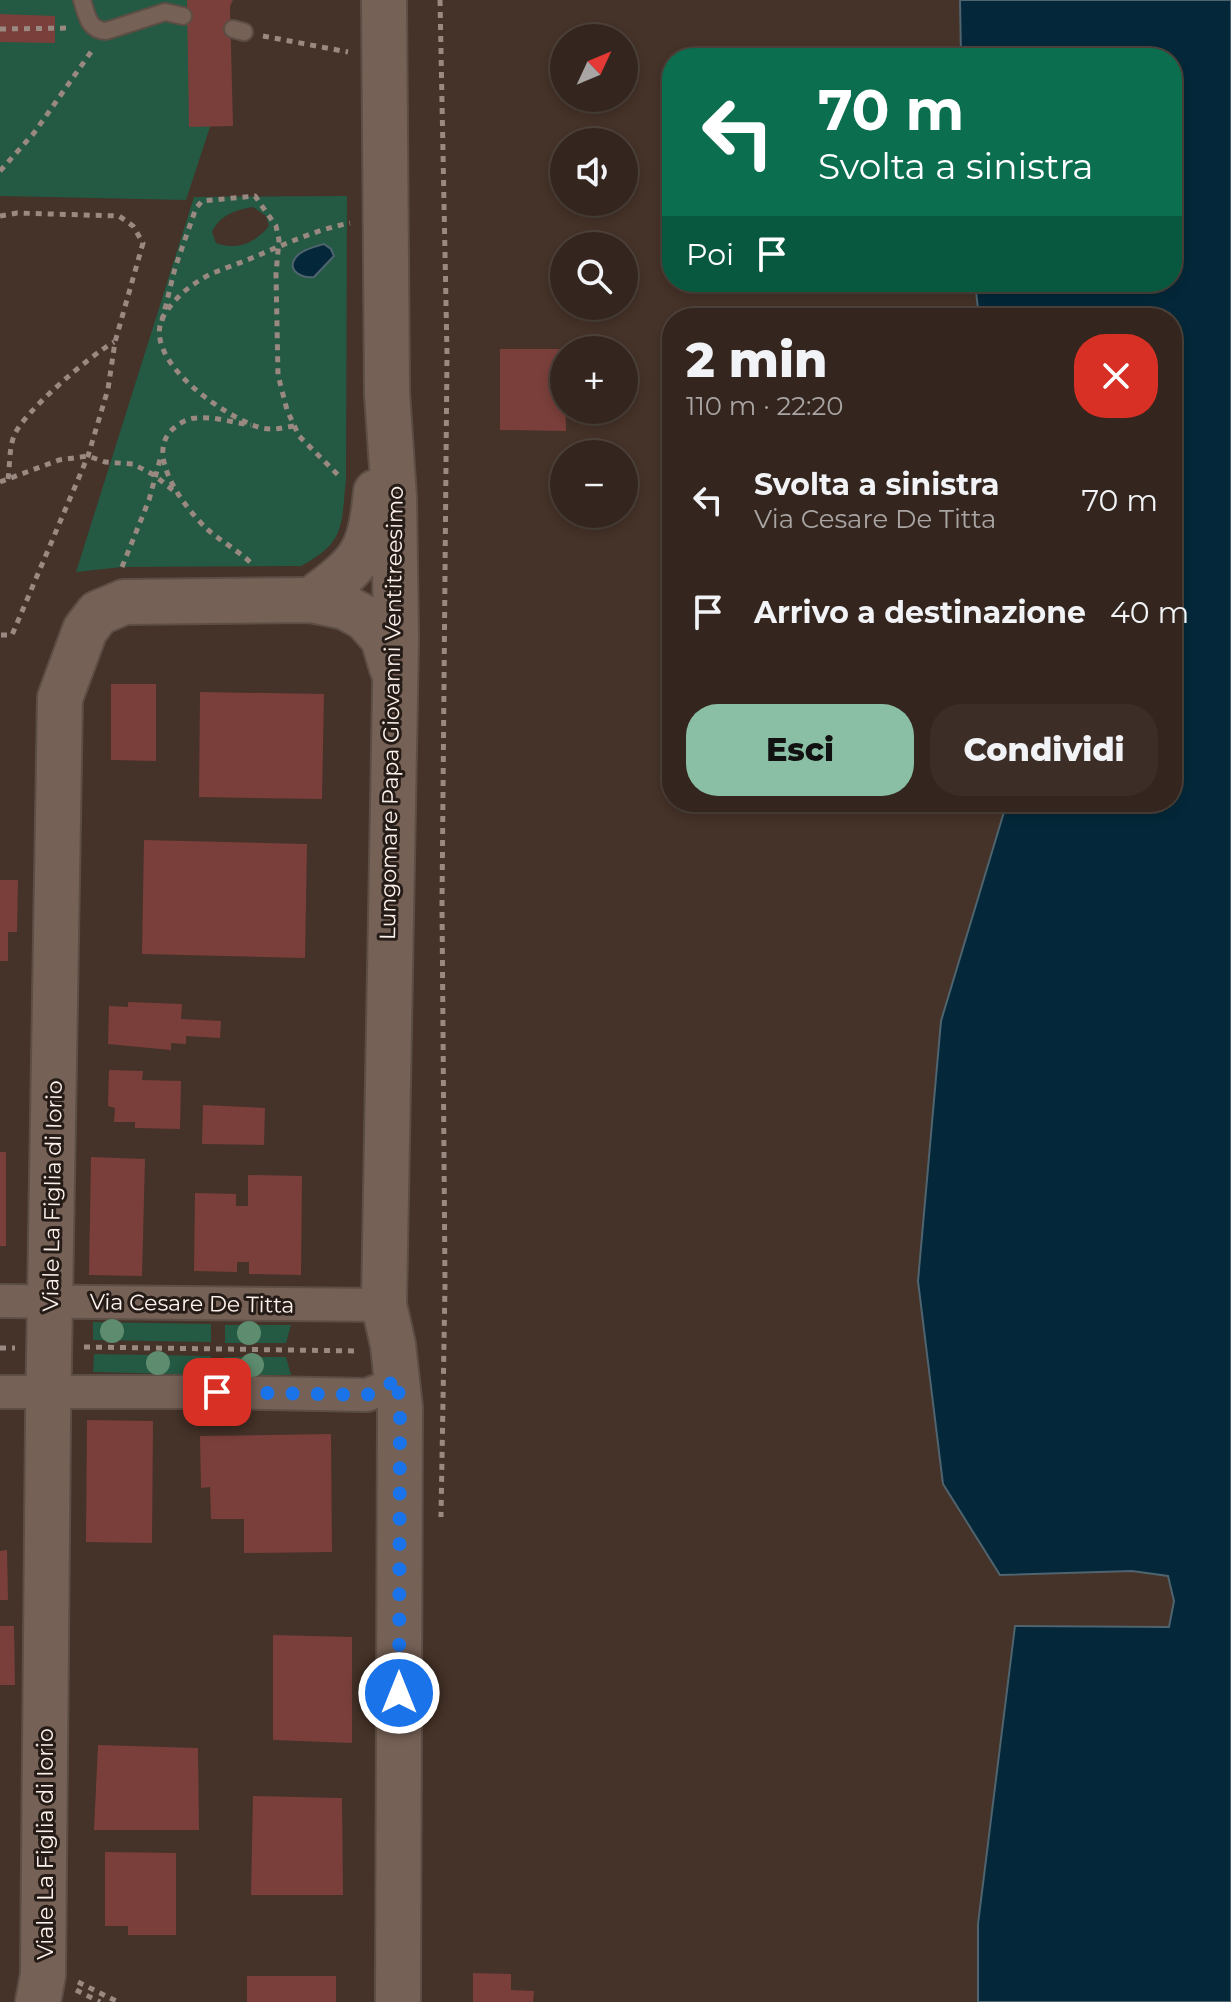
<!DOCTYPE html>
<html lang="it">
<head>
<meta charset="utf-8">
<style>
  body { margin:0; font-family:Montserrat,sans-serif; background:#3c2e27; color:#f1f3f6; height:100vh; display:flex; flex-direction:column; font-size:30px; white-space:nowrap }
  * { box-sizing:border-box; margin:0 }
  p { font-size:26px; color:#a9a5a4 }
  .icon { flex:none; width:44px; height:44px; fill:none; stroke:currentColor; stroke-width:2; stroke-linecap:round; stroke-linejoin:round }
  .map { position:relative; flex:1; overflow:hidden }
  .drawer { position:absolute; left:662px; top:308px; width:520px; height:504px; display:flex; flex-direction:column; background:#34261e; border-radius:32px; box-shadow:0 4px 12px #0003,0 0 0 2px #4e433c }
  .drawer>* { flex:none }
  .top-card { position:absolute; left:662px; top:48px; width:520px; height:244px; border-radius:32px; box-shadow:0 4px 12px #0003,0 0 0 2px #4e433c; background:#0b6e4f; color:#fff; overflow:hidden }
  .needle { width:52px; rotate:46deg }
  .fabs { position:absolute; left:550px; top:24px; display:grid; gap:16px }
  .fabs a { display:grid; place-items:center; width:88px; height:88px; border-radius:50%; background:#34261e; box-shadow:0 4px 12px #0003,0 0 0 2px #4e433c; font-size:40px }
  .pin { position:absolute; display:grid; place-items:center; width:68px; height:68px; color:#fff; margin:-34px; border-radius:16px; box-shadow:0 4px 12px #0006 }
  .me { position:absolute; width:88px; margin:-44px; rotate:0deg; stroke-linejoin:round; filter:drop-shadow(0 0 6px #0008) }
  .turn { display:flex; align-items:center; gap:28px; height:168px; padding:0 24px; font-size:36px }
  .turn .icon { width:104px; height:104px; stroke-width:2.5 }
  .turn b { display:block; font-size:56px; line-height:68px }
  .then { display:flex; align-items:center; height:76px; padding:0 24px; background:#0003; gap:16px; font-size:30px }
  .round { display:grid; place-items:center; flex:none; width:84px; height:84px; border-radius:32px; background:#3c2e27 }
  .summary { display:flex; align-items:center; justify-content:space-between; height:136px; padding:0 24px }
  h1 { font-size:48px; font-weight:800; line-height:60px }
  .action { display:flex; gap:16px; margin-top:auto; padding:16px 24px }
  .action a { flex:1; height:92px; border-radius:32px; background:#8abfa5; color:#111; font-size:32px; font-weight:800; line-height:92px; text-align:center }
  .action a+a { background:#3c2e27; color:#f1f3f6 }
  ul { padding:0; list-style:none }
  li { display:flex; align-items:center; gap:24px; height:112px; padding:0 24px }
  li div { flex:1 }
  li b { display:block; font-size:30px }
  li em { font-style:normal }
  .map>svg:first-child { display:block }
</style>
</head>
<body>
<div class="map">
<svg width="1231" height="2002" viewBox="0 0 1231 2002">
  <rect width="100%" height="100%" fill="#453228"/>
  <g fill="#245943" fill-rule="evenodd">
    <polygon points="0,0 211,0 210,127 186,200 0,196"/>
    <path d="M347,196L346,479C341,526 346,542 301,566L122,567L76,572L194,197ZM253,207L266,216L269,226C255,243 237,251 216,243L212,232C220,215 235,210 253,207Z"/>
    <polygon points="93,1322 211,1324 211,1342 93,1340"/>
    <polygon points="225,1325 291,1325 286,1343 225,1343"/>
    <polygon points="94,1354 211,1356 211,1375 93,1372"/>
    <polygon points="225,1357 286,1357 291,1375 225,1375"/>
  </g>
  <g fill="#042839" stroke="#4f646e" stroke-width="2">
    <polygon points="960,0 1231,0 1231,2002 978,2002 978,1924 1015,1626 1169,1627 1174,1601 1168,1576 1132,1571 1000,1575 943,1484 918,1281 941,1021 1007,802 1172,802 1172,318 979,318 975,282 1172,282 1172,58 961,58"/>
    <path d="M324,244L331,249L334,256L314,277C299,279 284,268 299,254C305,249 317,246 324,244Z"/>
  </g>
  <g fill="#7a3f3a">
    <polygon points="187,0 233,0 230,6 233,126 189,127"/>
    <polygon points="0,14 55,16 55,43 0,42"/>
    <polygon points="500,349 564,349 566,431 500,430"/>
    <polygon points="111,684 156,684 156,761 111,760"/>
    <polygon points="200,692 324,694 322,799 199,797"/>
    <polygon points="144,840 307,844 305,958 142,954"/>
    <polygon points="0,880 18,880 17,932 8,932 8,961 0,961"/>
    <polygon points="128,1002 182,1004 181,1019 221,1021 220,1038 186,1036 186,1044 171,1043 171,1050 108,1044 109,1006 128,1007"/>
    <polygon points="109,1070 143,1071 142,1080 181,1081 180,1129 135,1128 135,1122 114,1122 115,1108 108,1106"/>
    <polygon points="203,1105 265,1108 264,1145 202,1144"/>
    <rect x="0" y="1152" width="6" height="94"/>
    <polygon points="91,1157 145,1159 142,1276 89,1275"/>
    <polygon points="248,1175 302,1176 301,1275 249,1274 249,1262 237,1262 237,1272 194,1271 195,1193 236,1194 236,1206 248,1206"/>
    <polygon points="87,1420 153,1421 152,1543 86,1542"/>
    <polygon points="331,1434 332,1552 244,1553 244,1519 211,1519 210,1487 201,1488 200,1436"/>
    <polygon points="7,1550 8,1600 0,1600 0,1551"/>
    <polygon points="0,1626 14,1626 15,1685 0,1685"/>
    <polygon points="273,1635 352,1637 352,1743 273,1740"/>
    <polygon points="98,1745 198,1748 199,1830 94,1830"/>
    <polygon points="253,1796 342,1798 343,1895 251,1895"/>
    <polygon points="105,1852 176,1853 176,1935 128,1935 128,1926 105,1926"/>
    <polygon points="473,1973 511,1974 511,1990 534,1991 533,2002 473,2002"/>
    <rect x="247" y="1976" width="89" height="26"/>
  </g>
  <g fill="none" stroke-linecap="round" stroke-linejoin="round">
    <defs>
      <g id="lane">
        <path d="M82,0C87,15 88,30 106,31L165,12L183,16"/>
        <polyline points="233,29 244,32"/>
      </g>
      <g id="street">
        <polyline points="0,1301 384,1305"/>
        <polyline points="0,1392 217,1392 367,1395 387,1387 397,1377"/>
      </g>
      <g id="secondary">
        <polyline points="384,0 387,393 394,497 396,638 384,1305 393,1345 400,1408 398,2002"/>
        <path d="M311,600C361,563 370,555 376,492"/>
        <polyline points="38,2002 43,1975 48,1420 60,698 85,630 98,613 124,602 311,600 345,607 365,618 383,638 392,668"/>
      </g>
    </defs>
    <use href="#lane" stroke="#5d4e45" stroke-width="20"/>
    <use href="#street" stroke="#5d4e45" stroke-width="36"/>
    <use href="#secondary" stroke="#5d4e45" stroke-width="48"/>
    <g stroke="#998981" stroke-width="5" stroke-dasharray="6 6" stroke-linecap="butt">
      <polyline points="440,0 447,354 442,904 445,1284 441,1517"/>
      <polyline points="0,29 70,28"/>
      <polyline points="263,36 348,52"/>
      <polyline points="0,171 34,133 91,52"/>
      <polyline points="0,216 17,213 119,216 133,226 143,243 115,342 108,389 88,456 12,635 0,635"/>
      <polyline points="162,321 175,268 196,208 202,201 255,196 276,226 279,240 276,274 278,375 287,410 299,436 341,478"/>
      <path d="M294,426C282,428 270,431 258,427C224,416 141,360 163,317C171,303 183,291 197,282C211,272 230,267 247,260C281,246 314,230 350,223"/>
      <path d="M8,479C10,466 9,448 14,436C23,412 91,355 114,342"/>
      <polyline points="0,482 59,460 88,456 105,462 133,464 154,475 179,495"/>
      <path d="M250,562C236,549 219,540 206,528C184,507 143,453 174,428C180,423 188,418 196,418C214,416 234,423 251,425"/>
      <polyline points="122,567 149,500 161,456"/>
      <polyline points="84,1347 358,1351"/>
      <polyline points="0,1348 15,1348"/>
      <polyline points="78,1982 118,2002"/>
      <polyline points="76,1990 100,2002"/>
    </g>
    <use href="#lane" stroke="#766156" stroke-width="16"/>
    <use href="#street" stroke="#766156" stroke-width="32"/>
    <use href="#secondary" stroke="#766156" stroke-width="44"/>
  </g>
  <g fill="#5e8c6f">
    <circle cx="112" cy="1331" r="12"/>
    <circle cx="249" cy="1333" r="12"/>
    <circle cx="158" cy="1363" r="12"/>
    <circle cx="252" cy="1365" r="12"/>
  </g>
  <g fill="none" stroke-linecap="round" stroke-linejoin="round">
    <polyline stroke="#1a73e8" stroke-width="14" stroke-dasharray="0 25.2" points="217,1392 367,1395 387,1387 397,1377 400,1408 399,1693"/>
  </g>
  <g text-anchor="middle" stroke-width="6" stroke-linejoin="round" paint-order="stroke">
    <g font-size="22" fill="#fef1eb" stroke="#251c17">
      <text transform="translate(391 713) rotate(-89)" y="8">Lungomare Papa Giovanni Ventitreesimo</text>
      <text transform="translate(52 1196) rotate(-89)" y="8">Viale La Figlia di Iorio</text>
      <text transform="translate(192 1303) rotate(1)" y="8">Via Cesare De Titta</text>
      <text transform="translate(45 1844) rotate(-90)" y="8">Viale La Figlia di Iorio</text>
    </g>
  </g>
</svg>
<div class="fabs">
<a><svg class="needle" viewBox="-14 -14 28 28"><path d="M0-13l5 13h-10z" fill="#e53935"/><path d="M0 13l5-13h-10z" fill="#a9a5a4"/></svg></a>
<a><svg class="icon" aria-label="sound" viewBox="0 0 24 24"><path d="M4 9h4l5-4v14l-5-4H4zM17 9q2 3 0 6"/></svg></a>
<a><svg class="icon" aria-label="search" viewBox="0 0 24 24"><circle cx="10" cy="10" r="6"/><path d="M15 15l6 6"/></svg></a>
<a>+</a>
<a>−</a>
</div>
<div class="pin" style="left:217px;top:1392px;background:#d93025"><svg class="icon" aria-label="arrive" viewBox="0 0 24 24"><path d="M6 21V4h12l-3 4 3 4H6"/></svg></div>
<svg class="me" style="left:399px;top:1693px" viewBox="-20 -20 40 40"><circle r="17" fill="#1a73e8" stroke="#fff" stroke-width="3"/><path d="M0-11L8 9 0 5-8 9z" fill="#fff"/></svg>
<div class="top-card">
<div class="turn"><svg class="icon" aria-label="left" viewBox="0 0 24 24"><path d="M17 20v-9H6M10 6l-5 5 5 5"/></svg><div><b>70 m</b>Svolta a sinistra</div></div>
<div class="then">Poi<svg class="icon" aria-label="arrive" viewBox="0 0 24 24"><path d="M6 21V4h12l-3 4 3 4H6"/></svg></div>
</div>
<section class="drawer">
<div class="summary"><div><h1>2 min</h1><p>110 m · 22:20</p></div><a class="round" style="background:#d93025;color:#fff"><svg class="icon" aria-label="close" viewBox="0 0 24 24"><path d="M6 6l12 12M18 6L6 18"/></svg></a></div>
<ul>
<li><svg class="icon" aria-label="left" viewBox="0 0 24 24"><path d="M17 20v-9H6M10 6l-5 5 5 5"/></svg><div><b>Svolta a sinistra</b><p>Via Cesare De Titta</p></div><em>70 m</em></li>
<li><svg class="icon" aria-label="arrive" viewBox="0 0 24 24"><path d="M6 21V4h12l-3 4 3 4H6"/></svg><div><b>Arrivo a destinazione</b></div><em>40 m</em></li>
</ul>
<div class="action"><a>Esci</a><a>Condividi</a></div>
</section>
</div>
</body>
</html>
